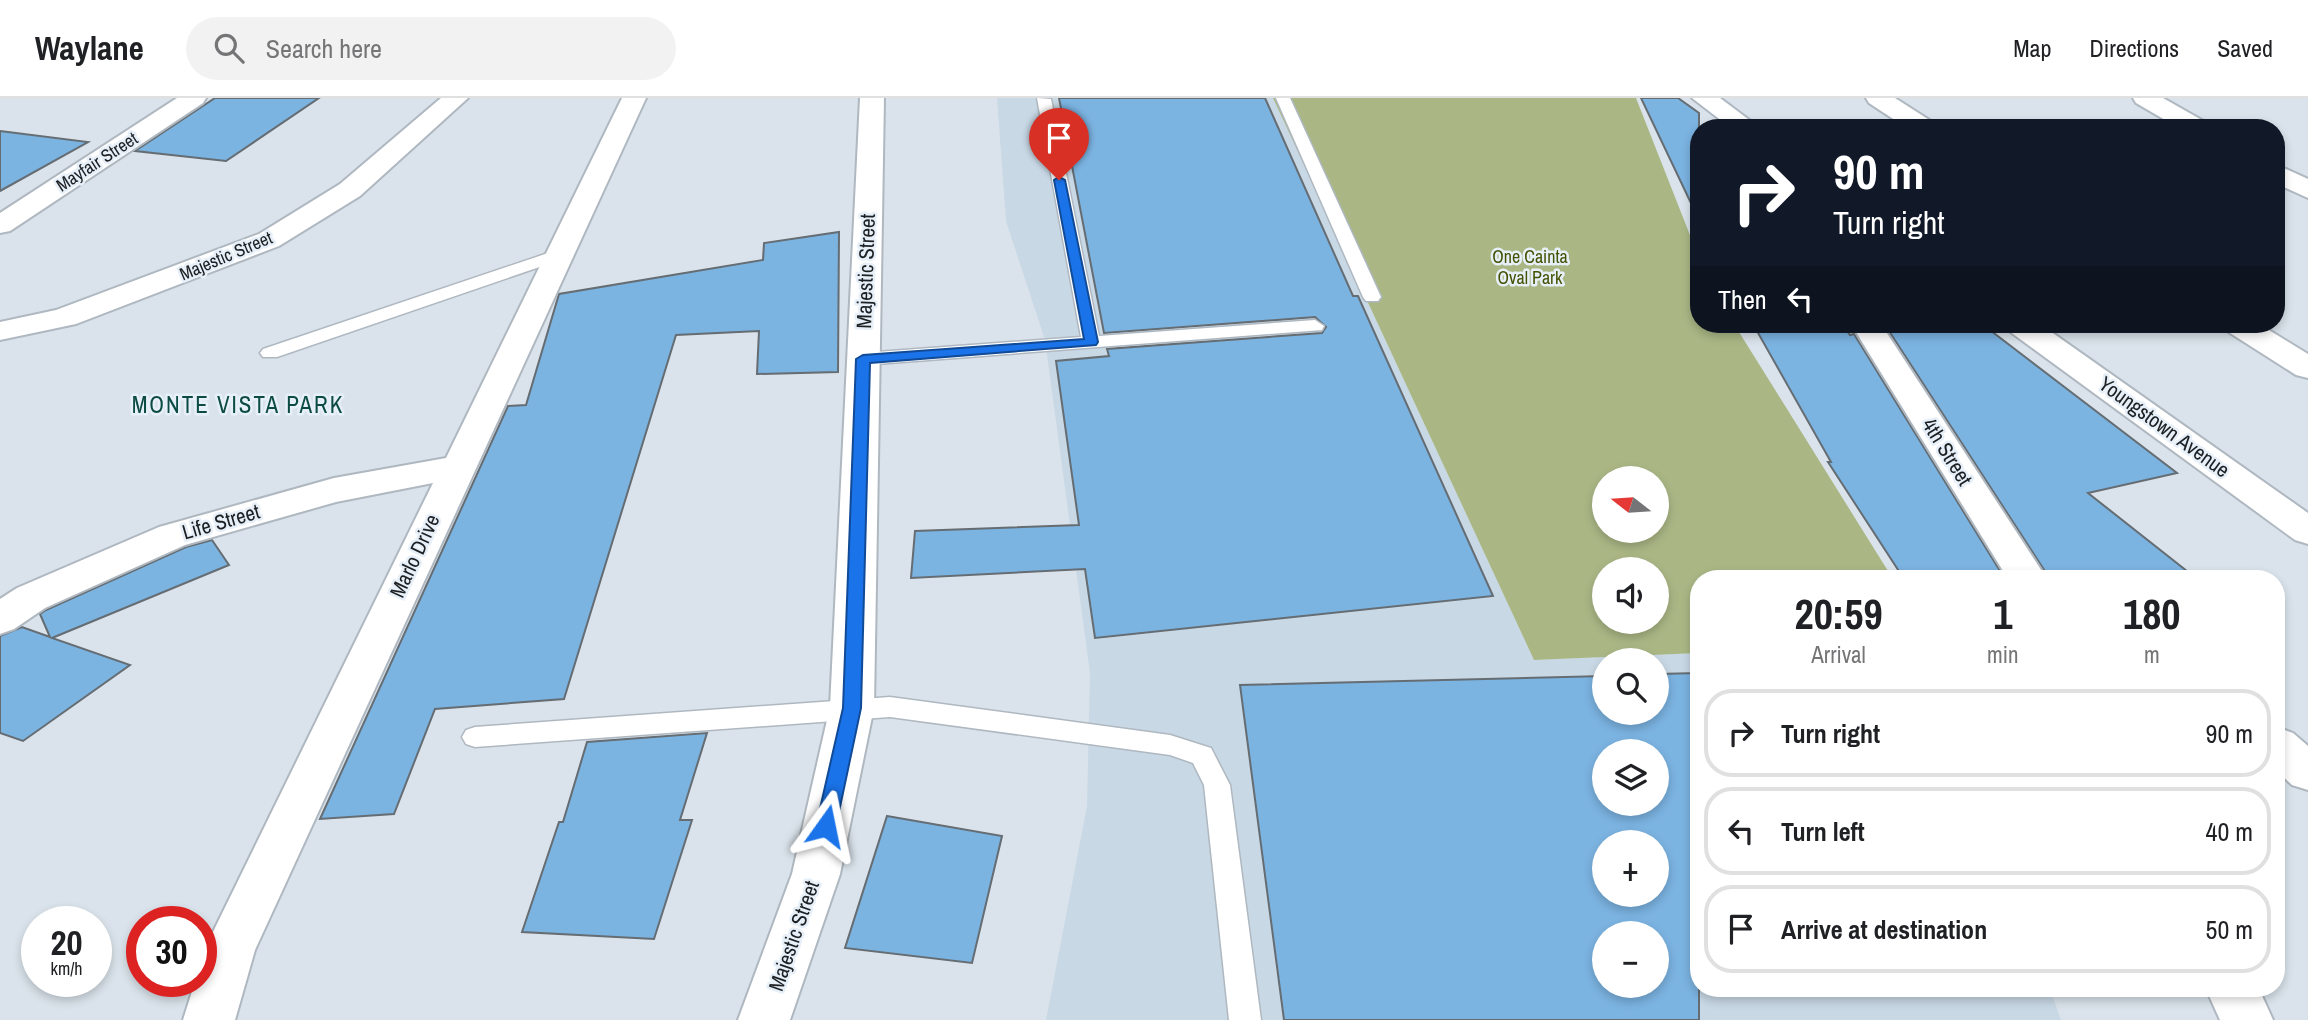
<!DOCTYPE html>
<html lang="en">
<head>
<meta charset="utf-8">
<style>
  body { margin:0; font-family:"Archivo Narrow",sans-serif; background:#f2f2f2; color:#202124; height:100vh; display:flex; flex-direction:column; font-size:26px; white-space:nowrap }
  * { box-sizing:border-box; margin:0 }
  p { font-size:23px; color:#757577 }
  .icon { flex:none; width:38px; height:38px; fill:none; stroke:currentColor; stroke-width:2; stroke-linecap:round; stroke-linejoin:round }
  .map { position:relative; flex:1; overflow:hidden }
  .sheet { position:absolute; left:1690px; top:472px; width:595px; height:427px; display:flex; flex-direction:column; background:#fff; border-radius:28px; box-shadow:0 4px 10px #0003 }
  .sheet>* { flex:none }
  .guide { position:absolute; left:1690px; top:21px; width:595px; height:214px; border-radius:28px; box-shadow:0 4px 10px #0003; background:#111827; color:#fff; overflow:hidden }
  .needle { width:46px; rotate:287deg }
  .buttons { position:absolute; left:1592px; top:368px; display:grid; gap:14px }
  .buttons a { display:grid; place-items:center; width:77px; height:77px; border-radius:50%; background:#fff; box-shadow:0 4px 10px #0003; font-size:35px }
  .speed { position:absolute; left:21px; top:808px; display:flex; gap:14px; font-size:35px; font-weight:700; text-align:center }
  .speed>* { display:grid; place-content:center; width:91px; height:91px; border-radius:50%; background:#fff; box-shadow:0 4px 10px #0003; line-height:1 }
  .speed small { font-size:18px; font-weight:400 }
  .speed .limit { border:10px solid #d22; background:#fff; color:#111 }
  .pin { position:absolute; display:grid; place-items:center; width:60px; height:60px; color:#fff; margin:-72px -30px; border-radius:50% 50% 50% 0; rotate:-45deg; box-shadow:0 0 7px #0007 }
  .pin .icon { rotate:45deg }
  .me { position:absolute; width:77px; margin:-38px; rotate:12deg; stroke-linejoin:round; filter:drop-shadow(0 0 5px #0008) }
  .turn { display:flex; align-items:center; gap:24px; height:147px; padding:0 28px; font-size:32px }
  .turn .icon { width:91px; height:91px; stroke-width:2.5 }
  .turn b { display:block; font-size:49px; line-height:60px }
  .then { display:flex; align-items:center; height:66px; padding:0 28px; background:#0003; gap:14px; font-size:26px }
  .eta { display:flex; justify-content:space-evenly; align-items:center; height:119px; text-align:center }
  .eta b { font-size:42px; font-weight:800; line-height:49px }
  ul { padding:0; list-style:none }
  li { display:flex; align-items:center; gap:21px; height:88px; margin:0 14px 10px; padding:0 14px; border:4px solid #e0e0e0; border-radius:28px }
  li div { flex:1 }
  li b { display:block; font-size:26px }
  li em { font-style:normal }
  header { display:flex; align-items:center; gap:42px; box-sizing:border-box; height:98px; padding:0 35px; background:#fff; border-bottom:2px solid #e0e0e0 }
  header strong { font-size:33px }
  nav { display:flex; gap:38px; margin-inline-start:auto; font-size:24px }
  .search { width:490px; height:63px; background:#f2f2f2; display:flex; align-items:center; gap:18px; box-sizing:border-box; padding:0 24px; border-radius:38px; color:#757577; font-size:26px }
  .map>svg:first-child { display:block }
</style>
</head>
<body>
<header>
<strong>Waylane</strong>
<div class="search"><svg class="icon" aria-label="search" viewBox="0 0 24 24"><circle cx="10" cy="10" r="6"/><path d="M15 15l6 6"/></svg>Search here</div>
<nav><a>Map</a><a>Directions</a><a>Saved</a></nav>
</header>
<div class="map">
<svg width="2308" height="922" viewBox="0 0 2308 922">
  <rect width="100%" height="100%" fill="#dae3eb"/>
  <path fill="#c8d8e5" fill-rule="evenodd" d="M997,0H1273L1534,562L1699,555V891H2050L2061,922H1046L1087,708L1090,575L1045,242L1006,123ZM1605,562H1657V614H1605ZM1605,653H1657V705H1605ZM1605,744H1657V796H1605ZM1605,835H1657V887H1605Z"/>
  <path fill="#aab785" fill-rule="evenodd" d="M1273,0H1636L1699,160V226H1734L1893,481H1699V555L1534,562ZM1605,380H1657V432H1605ZM1605,471H1657V523H1605Z"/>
  <g fill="#7bb3e1" stroke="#656d73" stroke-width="2" fill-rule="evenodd">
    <polygon points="215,0 319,0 226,63 135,53"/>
    <polygon points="1059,0 1265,0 1353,198 1358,198 1493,498 1095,540 1085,471 911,480 915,433 1079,427 1056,263 1109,258 1107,251 1322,235 1326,229 1315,219 1104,235"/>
    <polygon points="1641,0 1678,0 1699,15 1699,122"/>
    <polygon points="0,33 88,44 0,93"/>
    <polygon points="839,134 838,274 757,276 759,233 676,237 564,601 435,611 394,716 320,721 508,308 526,307 559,196 763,162 764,145"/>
    <polygon points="1753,226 1842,226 1850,237 1854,236 2005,481 1904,481 1828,364 1831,364"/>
    <polygon points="1909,226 1982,226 2177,375 2088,395 2197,481 2050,481 1887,230"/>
    <polygon points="212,442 229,467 52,540 130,567 23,643 0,635 0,538 22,529 50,539 40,516 46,512 186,449"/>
    <path d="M1699,575V922H1284L1240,587L1605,578V614H1657V576ZM1605,653H1657V705H1605ZM1605,744H1657V796H1605ZM1605,835H1657V887H1605Z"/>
    <polygon points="707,635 680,722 692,722 654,841 522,834 559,724 563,724 587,644"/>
    <polygon points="887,718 1002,738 972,865 845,850"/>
  </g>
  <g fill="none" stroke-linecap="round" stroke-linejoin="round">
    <defs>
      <g id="lane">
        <polygon points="1037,0 1051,1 1099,238 1315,222 1324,228 1322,232 863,267 856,265 853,261 863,255 1081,239"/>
        <polygon points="1276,0 1290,0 1381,199 1378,203 1366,203 1363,199"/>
        <polygon points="560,151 569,156 566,160 277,259 263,259 260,255 263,251"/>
        <polygon points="890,599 1170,637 1211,650 1230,687 1261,922 1229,922 1204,687 1193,665 1170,657 890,619 475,649 466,646 462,639 466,632 475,629"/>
      </g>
      <g id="street">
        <polygon points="177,0 206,0 203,5 10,133 0,135 0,115"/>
        <polygon points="441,0 468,0 360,98 279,148 76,226 0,242 0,224 56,212 259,136 340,86"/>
        <polygon points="622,0 646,0 255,852 235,922 183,922 195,884 201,884 201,863 212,836 433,385 336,404 185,447 45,510 14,531 0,536 0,501 17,490 159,429 334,380 446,360"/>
        <polygon points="860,0 884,0 874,609 840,776 790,922 738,922 792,776 830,609"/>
        <polygon points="1692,0 1720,0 1760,30 1731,30"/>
        <polygon points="2133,0 2163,0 2207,25 2210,30 2179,30 2136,5"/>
        <polygon points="2277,67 2308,81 2308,100 2277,86"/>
        <polygon points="1851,226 1881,226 2047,481 2008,481"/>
        <polygon points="2005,226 2040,226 2308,415 2308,446 2295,442 2009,233"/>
        <polygon points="2277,629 2293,635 2308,648 2308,692 2292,687 2277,673"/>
        <polygon points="2206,891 2259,891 2273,922 2220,922"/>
      </g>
      <g id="secondary">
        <polygon points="1866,0 1895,0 1934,25 1937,30 1907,30 1869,5"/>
        <polygon points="2222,226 2259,226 2308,256 2308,280 2296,277 2227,233"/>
      </g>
    </defs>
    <use href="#lane" stroke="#afb8c0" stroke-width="3"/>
    <use href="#street" stroke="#afb8c0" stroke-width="4"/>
    <use href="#secondary" stroke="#afb8c0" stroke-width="4"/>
    <use href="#lane" fill="#fff" fill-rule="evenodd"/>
    <use href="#street" fill="#fff" fill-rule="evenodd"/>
    <use href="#secondary" fill="#fff" fill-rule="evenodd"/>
  </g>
  <polygon fill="#1a73e8" stroke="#114b97" stroke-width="2" points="1059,79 1065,82 1098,244 1096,247 870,265 861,610 836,728 833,734 826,736 819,734 816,728 843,610 856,261 863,257 1084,241 1054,82"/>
  <g text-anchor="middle" stroke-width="5" stroke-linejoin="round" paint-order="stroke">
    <g font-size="18" fill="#1d2023" stroke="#e7f0f8">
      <text transform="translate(97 64) rotate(-33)" y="6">Mayfair Street</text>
      <text transform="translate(226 158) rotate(-23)" y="6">Majestic Street</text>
    </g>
    <g font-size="18" fill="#455204" stroke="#e7f0f8">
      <text x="1530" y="165">One Cainta<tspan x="1530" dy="21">Oval Park</tspan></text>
    </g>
    <g font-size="21" fill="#1d2023" stroke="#e7f0f8">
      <text transform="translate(866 173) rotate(-88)" y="7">Majestic Street</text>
      <text transform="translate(2164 329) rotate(36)" y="7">Youngstown Avenue</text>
      <text transform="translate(1947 354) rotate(58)" y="7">4th Street</text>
      <text transform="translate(221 424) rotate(-16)" y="7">Life Street</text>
      <text transform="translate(415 458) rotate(-65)" y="7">Marlo Drive</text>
      <text transform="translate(794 838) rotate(-71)" y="7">Majestic Street</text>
    </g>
    <g font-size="23" letter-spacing="2" fill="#0c4a44" stroke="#e7f0f8">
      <text x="238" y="315">MONTE VISTA PARK</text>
    </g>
  </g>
</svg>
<div class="buttons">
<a><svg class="needle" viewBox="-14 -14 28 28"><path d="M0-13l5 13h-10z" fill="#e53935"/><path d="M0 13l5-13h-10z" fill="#757577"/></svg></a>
<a><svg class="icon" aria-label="sound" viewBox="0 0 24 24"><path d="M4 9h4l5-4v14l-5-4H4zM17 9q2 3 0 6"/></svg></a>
<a><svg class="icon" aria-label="search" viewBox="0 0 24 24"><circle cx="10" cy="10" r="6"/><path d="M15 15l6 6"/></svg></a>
<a><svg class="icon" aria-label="layers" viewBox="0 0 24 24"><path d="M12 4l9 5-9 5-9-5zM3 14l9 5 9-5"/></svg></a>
<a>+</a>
<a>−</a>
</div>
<div class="speed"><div>20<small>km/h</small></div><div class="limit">30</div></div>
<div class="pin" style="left:1059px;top:82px;background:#d93025"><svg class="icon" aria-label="arrive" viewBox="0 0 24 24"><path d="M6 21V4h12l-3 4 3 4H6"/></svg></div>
<svg class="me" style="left:826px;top:728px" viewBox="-20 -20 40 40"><path d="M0-17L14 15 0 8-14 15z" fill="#1a73e8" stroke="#fff" stroke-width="4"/></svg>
<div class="guide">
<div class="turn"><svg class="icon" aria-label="right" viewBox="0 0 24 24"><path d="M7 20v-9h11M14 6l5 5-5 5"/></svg><div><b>90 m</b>Turn right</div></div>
<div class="then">Then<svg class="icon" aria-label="left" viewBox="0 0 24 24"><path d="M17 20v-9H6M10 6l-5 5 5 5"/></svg></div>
</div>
<section class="sheet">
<div class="eta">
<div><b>20:59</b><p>Arrival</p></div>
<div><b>1</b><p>min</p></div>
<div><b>180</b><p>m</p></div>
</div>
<ul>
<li><svg class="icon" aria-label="right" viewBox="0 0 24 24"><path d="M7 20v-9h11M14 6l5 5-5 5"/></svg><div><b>Turn right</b></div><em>90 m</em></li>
<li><svg class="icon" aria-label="left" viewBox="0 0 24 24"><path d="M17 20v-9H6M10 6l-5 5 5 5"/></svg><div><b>Turn left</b></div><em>40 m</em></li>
<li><svg class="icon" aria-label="arrive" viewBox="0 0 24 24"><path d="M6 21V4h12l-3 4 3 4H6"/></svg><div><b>Arrive at destination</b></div><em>50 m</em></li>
</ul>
</section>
</div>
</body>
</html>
